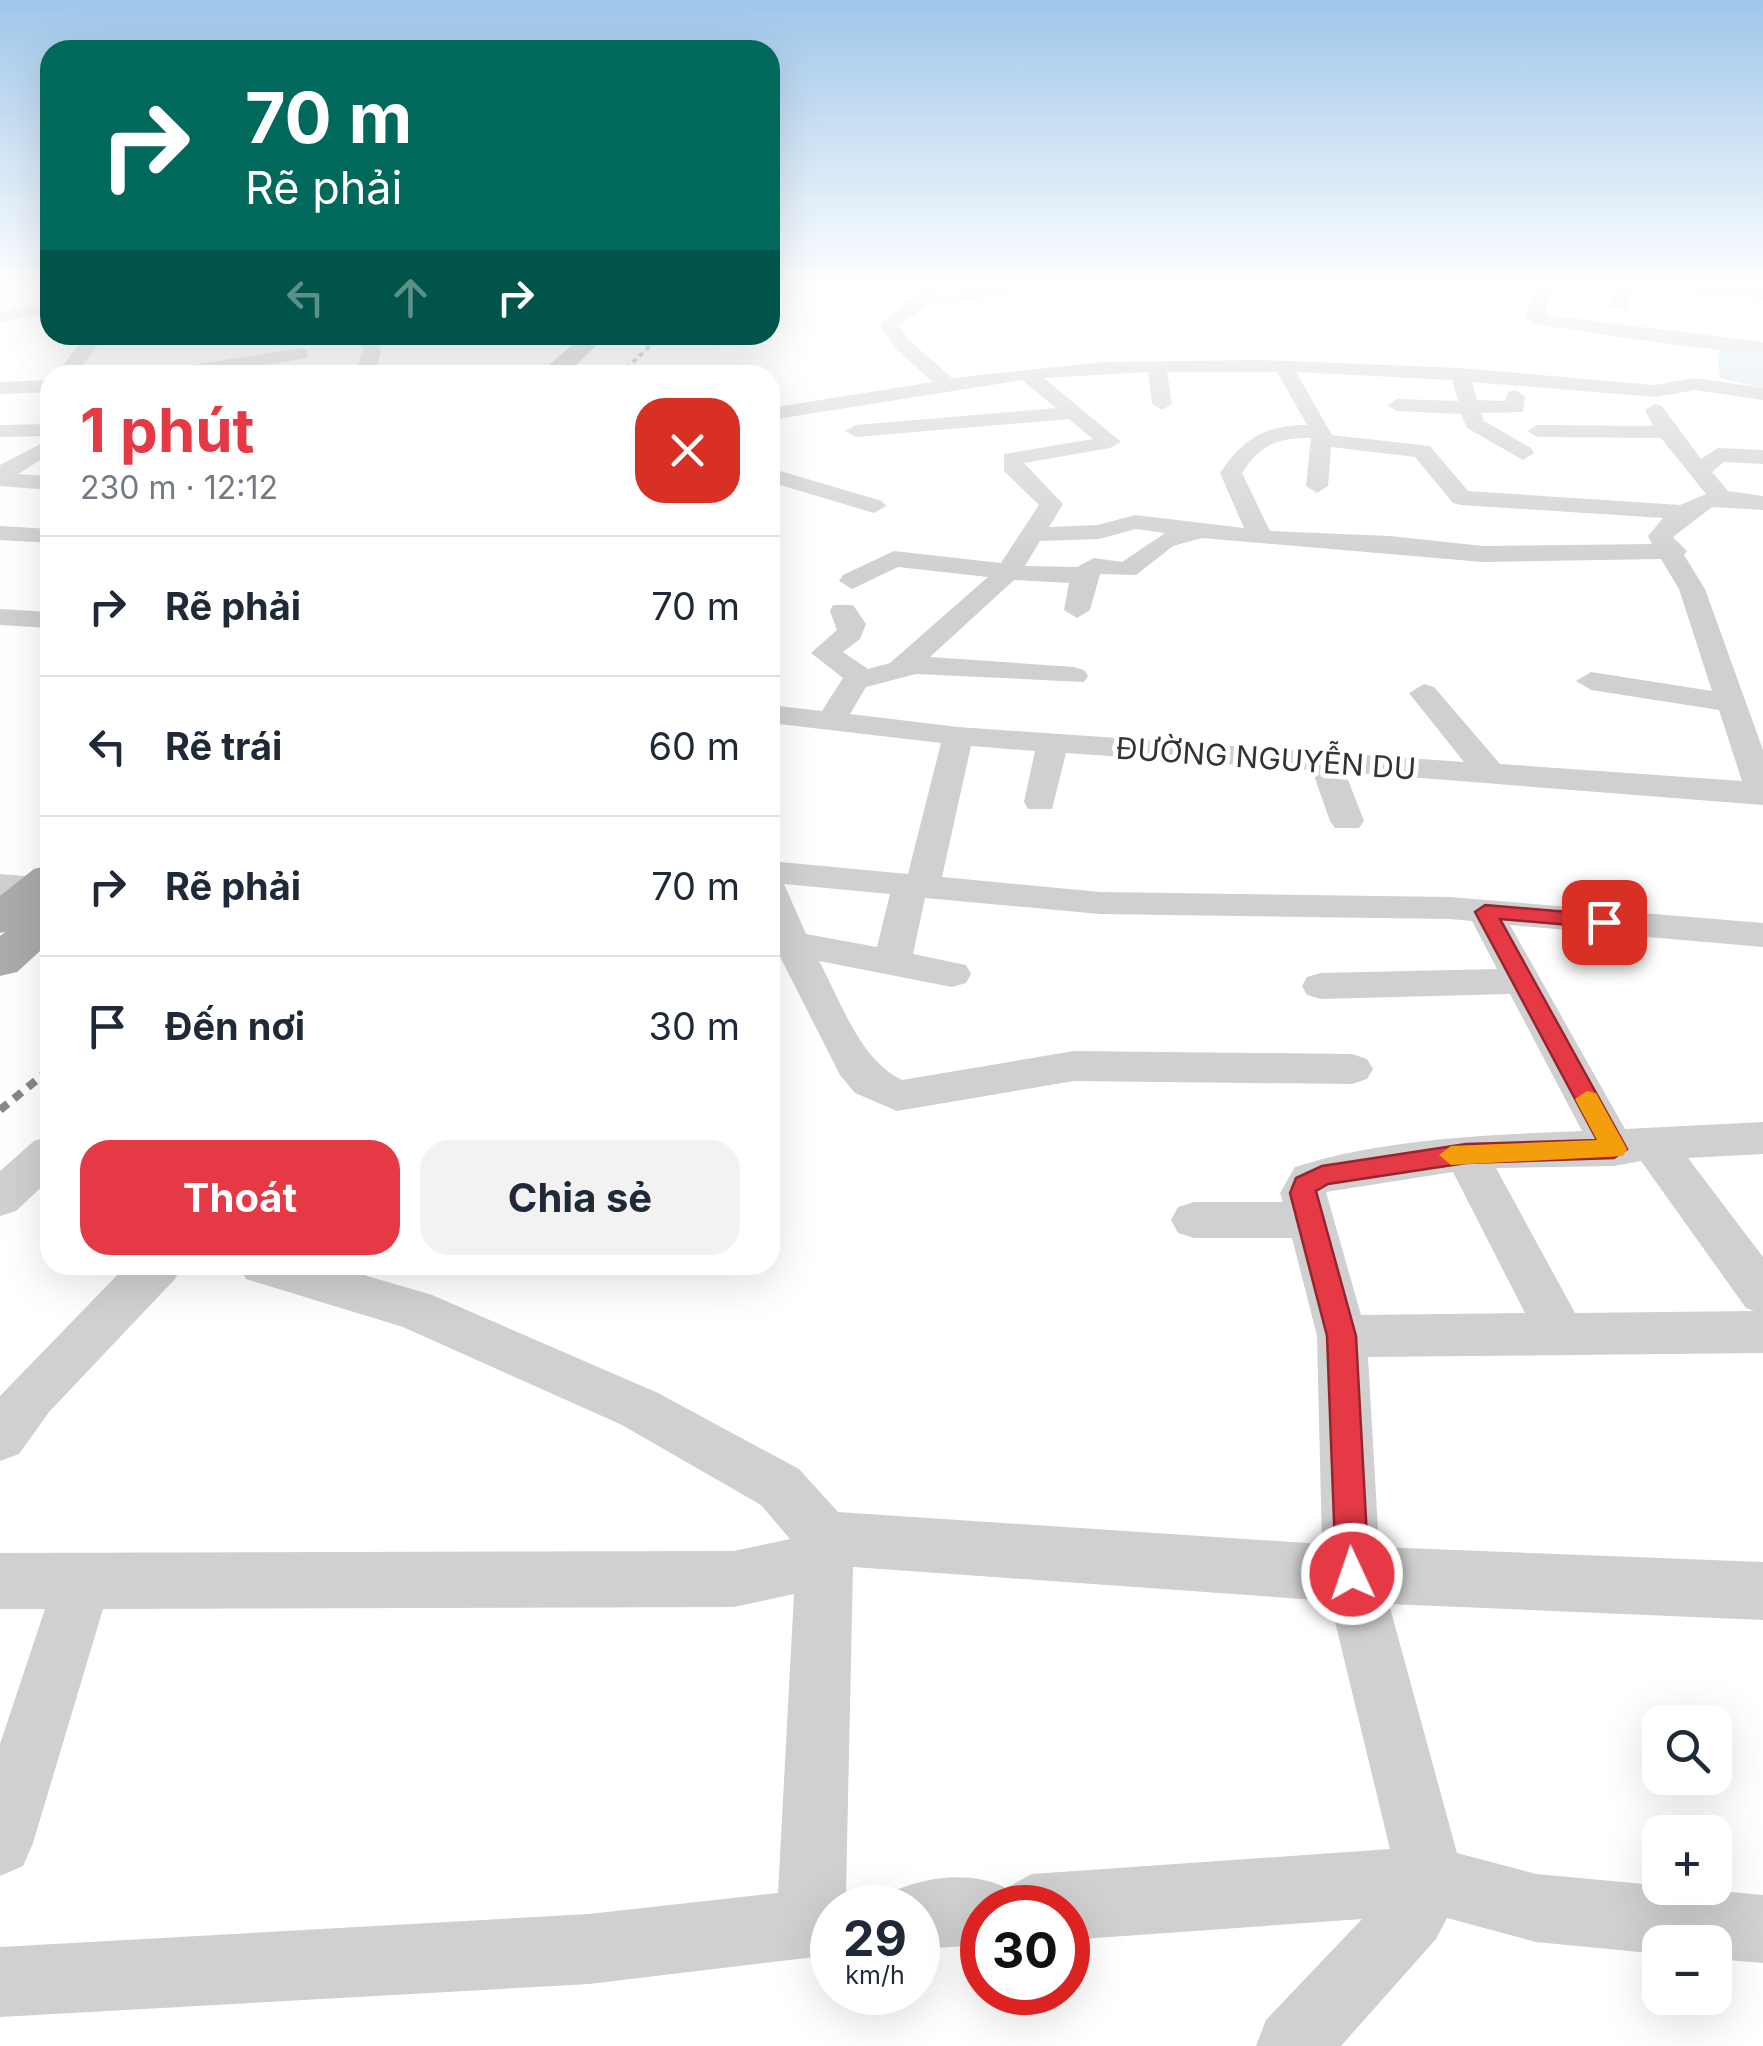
<!DOCTYPE html>
<html lang="vi">
<head>
<meta charset="utf-8">
<style>
  body { margin:0; font-family:Inter,sans-serif; background:#f2f2f3; color:#1f2937; height:100vh; display:flex; flex-direction:column; font-size:38px; white-space:nowrap }
  * { box-sizing:border-box; margin:0 }
  p { font-size:32px; color:#747a83 }
  .icon { flex:none; width:55px; height:55px; fill:none; stroke:currentColor; stroke-width:2; stroke-linecap:round; stroke-linejoin:round }
  .map { position:relative; flex:1; overflow:hidden }
  .drawer { position:absolute; left:40px; top:365px; width:740px; height:910px; display:flex; flex-direction:column; background:#fff; border-radius:30px; box-shadow:0 10px 40px #0002 }
  .drawer>* { flex:none }
  .banner { position:absolute; left:40px; top:40px; width:740px; height:305px; border-radius:30px; box-shadow:0 10px 40px #0002; background:#00695c; color:#fff; overflow:hidden }
  .controls { position:absolute; left:1642px; top:1705px; display:grid; gap:20px }
  .controls a { display:grid; place-items:center; width:90px; height:90px; border-radius:20px; background:#fff; box-shadow:0 10px 40px #0002; font-size:50px }
  .speed { position:absolute; left:810px; top:1885px; display:flex; gap:20px; font-size:50px; font-weight:700; text-align:center }
  .speed>* { display:grid; place-content:center; width:130px; height:130px; border-radius:50%; background:#fff; box-shadow:0 10px 40px #0002; line-height:1 }
  .speed small { font-size:25px; font-weight:400 }
  .speed .limit { border:15px solid #d22; background:#fff; color:#111 }
  .pin { position:absolute; display:grid; place-items:center; width:85px; height:85px; color:#fff; margin:-42px; border-radius:20px; box-shadow:0 5px 15px #0006 }
  .me { position:absolute; width:110px; margin:-55px; rotate:357deg; stroke-linejoin:round; filter:drop-shadow(0 0 8px #0008) }
  .turn { display:flex; align-items:center; gap:35px; height:210px; padding:0 40px; font-size:45px }
  .turn .icon { width:130px; height:130px; stroke-width:2.5 }
  .turn b { display:block; font-size:70px; line-height:85px }
  .lanes { display:flex; align-items:center; height:95px; padding:0 40px; background:#0003; justify-content:center; gap:50px; direction:ltr }
  .lanes .off { opacity:.35 }
  .round { display:grid; place-items:center; flex:none; width:105px; height:105px; border-radius:30px; background:#f2f2f3 }
  .head { display:flex; align-items:center; justify-content:space-between; height:170px; padding:0 40px }
  h1 { font-size:60px; font-weight:700; line-height:75px; color:#e63946 }
  .primary-button { display:flex; gap:20px; margin-top:auto; padding:20px 40px }
  .primary-button a { flex:1; height:115px; border-radius:30px; background:#e63946; color:#fff; font-size:40px; font-weight:700; line-height:115px; text-align:center }
  .primary-button a+a { background:#f2f2f3; color:#1f2937 }
  ul { padding:0; list-style:none }
  li { display:flex; align-items:center; gap:30px; height:140px; padding:0 40px; border-top:2px solid #e0e1e3 }
  li div { flex:1 }
  li b { display:block; font-size:38px }
  li em { font-style:normal }
  .map>svg:first-child { display:block }
</style>
</head>
<body>
<div class="map">
<svg width="1763" height="2046" viewBox="0 0 1763 2046">
  <rect width="100%" height="100%" fill="#fff"/>
  <polygon fill="#cfe2ee" points="1724,349 1763,353 1763,388 1720,378 1717,352"/>
  <g fill="none" stroke-linecap="round" stroke-linejoin="round">
    <g fill="#d0d0d0" fill-rule="evenodd">
      <path d="M928,284H945L937,296L1016,284H1062L941,305L933,301L899,325L909,340L952,378L1104,362L1262,360L1460,368L1654,385L1695,378L1763,388V400L1695,390L1656,397L1472,382L1477,400L1505,401L1508,392L1515,390L1525,396L1523,412L1481,413L1484,421L1531,448L1534,453L1523,460L1467,428L1461,414L1397,411L1387,405L1397,399L1458,401L1452,380L1296,372L1332,435L1430,446L1468,491L1680,505L1706,494L1661,438L1538,437L1527,431L1538,425L1653,426L1645,410L1655,404L1662,406L1701,459L1718,448L1763,450V464L1724,462L1712,472L1728,491L1763,496V510L1712,507L1673,537L1687,551L1684,555L1705,589L1763,750V805L1345,772L1364,821L1359,828H1335L1330,821L1312,770L1066,753L1052,809H1028L1024,802L1035,751L971,746L942,877L1100,892L1450,897L1763,923V947L1510,925L1625,1129L1763,1122V1154L1688,1158L1763,1257V1353L1368,1357L1379,1547L1763,1562V1620L1389,1604L1457,1853L1536,1874L1763,1895V1963L1715,1959V1942H1660V1954L1536,1942L1447,1918L1436,1939L1341,2046H1256L1266,2020L1362,1919L1068,1940V1908H982V1945L918,1949V1908H887L894,1891C929,1876 972,1871 1006,1888L1032,1874L1390,1849L1330,1601L853,1567L846,1893L856,1897L861,1908H832V1955L589,1984L0,2017V1947L589,1914L778,1893L794,1594L734,1607L103,1609L33,1843L23,1866L0,1876V1744L45,1609H0V1553L734,1551L790,1539L761,1505L622,1425L403,1327L246,1279L239,1265H330L432,1295L658,1393L799,1469L838,1512L1322,1544L1317,1336L1292,1238H1194L1178,1233L1171,1220L1178,1207L1194,1202H1283L1280,1193L1295,1167C1386,1138 1488,1135 1582,1131L1510,994L1321,999L1307,995L1302,986L1307,977L1321,973L1497,969L1472,921L1450,919L1100,914L925,898L913,954L966,965L971,974L966,983L952,987L819,961C841,1001 859,1059 902,1080L1074,1051L1352,1054L1367,1059L1373,1069L1367,1079L1352,1084L1074,1081L897,1111L855,1093L840,1075L770,937V861L908,874L941,743L770,723V705L822,711L843,678L811,653L837,630L830,611L833,605H853L866,624L860,639L843,652L868,669L890,663L988,577L898,567L852,589L839,581L843,575L894,551L1001,563L1039,505L1004,471V454L1093,439L1069,419L856,437L845,431L856,425L1056,408L1022,380L770,420V408L933,382L895,348L880,324ZM1148,372L1152,404L1162,410L1172,404L1167,372H1277L1307,425C1265,425 1243,439 1220,473L1244,528L1135,515L1098,525L1049,527L1063,504L1024,463L1110,448L1121,442L1044,378ZM1311,438L1306,486L1317,493L1328,486L1331,447L1415,457L1453,503L1461,505L1663,518L1648,536L1652,544L1483,546L1390,536L1270,531L1242,473C1260,445 1278,437 1311,438ZM1136,529L1165,533L1122,562L1094,558L1077,567L1025,566L1040,541L1099,539ZM1202,538L1483,562L1661,559L1679,589L1712,691L1591,672L1576,681L1591,690L1719,710L1742,781L1500,764L1434,687L1424,684L1409,693L1464,762L958,727L850,714L866,687L916,674L1084,682L1088,676L1084,670L1074,667L930,657L1014,580L1069,583L1064,610L1077,618L1090,610L1100,574L1136,575L1173,546ZM784,884L890,894L877,947L806,934ZM1641,1161L1746,1308L1754,1311L1575,1313L1496,1168L1614,1166ZM1453,1172L1525,1313L1361,1315L1326,1192Z"/>
      <polygon points="1536,284 1554,284 1548,291 1546,315 1763,342 1763,354 1673,345 1536,324 1525,316"/>
      <polygon points="1613,284 1629,284 1626,310 1611,306"/>
      <polygon points="1650,284 1763,289 1763,299 1658,289"/>
      <polygon points="50,303 50,313 0,322 0,312"/>
      <polygon points="87,335 105,335 75,375 55,375"/>
      <polygon points="358,335 376,335 381,350 375,375 355,375 363,350"/>
      <polygon points="300,348 307,350 307,358 204,375 157,375 167,369"/>
      <polygon points="50,380 50,392 0,394 0,382"/>
      <polygon points="50,424 50,436 0,437 0,425"/>
      <polygon points="50,439 50,454 18,474 50,476 50,490 0,486 0,465"/>
      <polygon points="770,468 882,501 886,506 874,513 770,482"/>
      <polygon points="0,526 50,529 50,543 0,540"/>
      <polygon points="0,609 50,612 50,628 0,625"/>
      <polygon points="0,874 50,878 50,894 0,896"/>
      <polygon points="50,1136 50,1179 16,1211 0,1216 0,1171 34,1141"/>
      <polygon points="127,1265 182,1265 175,1279 49,1412 19,1454 0,1461 0,1396"/>
    </g>
    <g fill="#ababab" fill-rule="evenodd">
      <polygon points="583,335 608,335 565,375 538,375"/>
      <polygon points="50,865 50,901 45,905 50,904 50,942 17,972 0,976 0,936 5,932 0,933 0,896 34,869"/>
    </g>
    <polyline stroke="#888" stroke-width="4" stroke-dasharray="5 4" stroke-linecap="butt" points="620,375 661,335"/>
    <polyline stroke="#888" stroke-width="8" stroke-dasharray="10 8" stroke-linecap="butt" points="0,1110 50,1069"/>
  </g>
  <linearGradient id="sky" x2="0" y2="1"><stop stop-color="#9ec6ea"/><stop offset="0.5" stop-color="#fff"/><stop offset="1" stop-color="#fff" stop-opacity="0"/></linearGradient>
  <rect width="1763" height="571" fill="url(#sky)"/>
  <polygon fill="#e63946" stroke="#96252e" stroke-width="2.5" points="1485,905 1604,915 1615,922 1604,928 1500,919 1627,1149 1614,1158 1466,1163 1328,1184 1316,1191 1356,1336 1369,1574 1364,1585 1352,1590 1341,1585 1336,1574 1327,1336 1290,1193 1296,1178 1322,1166 1466,1144 1597,1140 1475,912"/>
  <polygon fill="#f59e0b" points="1587,1091 1596,1093 1627,1149 1623,1156 1451,1165 1439,1155 1451,1146 1597,1140 1575,1099"/>
  <g text-anchor="middle" stroke-width="10" stroke-linejoin="round" paint-order="stroke">
    <g font-size="30" fill="#333" stroke="#fff">
      <text transform="translate(1266 759) rotate(4)" y="10">ĐƯỜNG NGUYỄN DU</text>
    </g>
  </g>
</svg>
<div class="controls">
<a><svg class="icon" aria-label="search" viewBox="0 0 24 24"><circle cx="10" cy="10" r="6"/><path d="M15 15l6 6"/></svg></a>
<a>+</a>
<a>−</a>
</div>
<div class="speed"><div>29<small>km/h</small></div><div class="limit">30</div></div>
<div class="pin" style="left:1604px;top:922px;background:#d93025"><svg class="icon" aria-label="arrive" viewBox="0 0 24 24"><path d="M6 21V4h12l-3 4 3 4H6"/></svg></div>
<svg class="me" style="left:1352px;top:1574px" viewBox="-20 -20 40 40"><circle r="17" fill="#e63946" stroke="#fff" stroke-width="3"/><path d="M0-11L8 9 0 5-8 9z" fill="#fff"/></svg>
<div class="banner">
<div class="turn"><svg class="icon" aria-label="right" viewBox="0 0 24 24"><path d="M7 20v-9h11M14 6l5 5-5 5"/></svg><div><b>70 m</b>Rẽ phải</div></div>
<div class="lanes"><svg class="icon off" aria-label="left" viewBox="0 0 24 24"><path d="M17 20v-9H6M10 6l-5 5 5 5"/></svg><svg class="icon off" aria-label="ahead" viewBox="0 0 24 24"><path d="M12 20V5M6 11l6-6 6 6"/></svg><svg class="icon" aria-label="right" viewBox="0 0 24 24"><path d="M7 20v-9h11M14 6l5 5-5 5"/></svg></div>
</div>
<section class="drawer">
<div class="head"><div><h1>1 phút</h1><p>230 m · 12:12</p></div><a class="round" style="background:#d93025;color:#fff"><svg class="icon" aria-label="close" viewBox="0 0 24 24"><path d="M6 6l12 12M18 6L6 18"/></svg></a></div>
<ul>
<li><svg class="icon" aria-label="right" viewBox="0 0 24 24"><path d="M7 20v-9h11M14 6l5 5-5 5"/></svg><div><b>Rẽ phải</b></div><em>70 m</em></li>
<li><svg class="icon" aria-label="left" viewBox="0 0 24 24"><path d="M17 20v-9H6M10 6l-5 5 5 5"/></svg><div><b>Rẽ trái</b></div><em>60 m</em></li>
<li><svg class="icon" aria-label="right" viewBox="0 0 24 24"><path d="M7 20v-9h11M14 6l5 5-5 5"/></svg><div><b>Rẽ phải</b></div><em>70 m</em></li>
<li><svg class="icon" aria-label="arrive" viewBox="0 0 24 24"><path d="M6 21V4h12l-3 4 3 4H6"/></svg><div><b>Đến nơi</b></div><em>30 m</em></li>
</ul>
<div class="primary-button"><a>Thoát</a><a>Chia sẻ</a></div>
</section>
</div>
</body>
</html>
